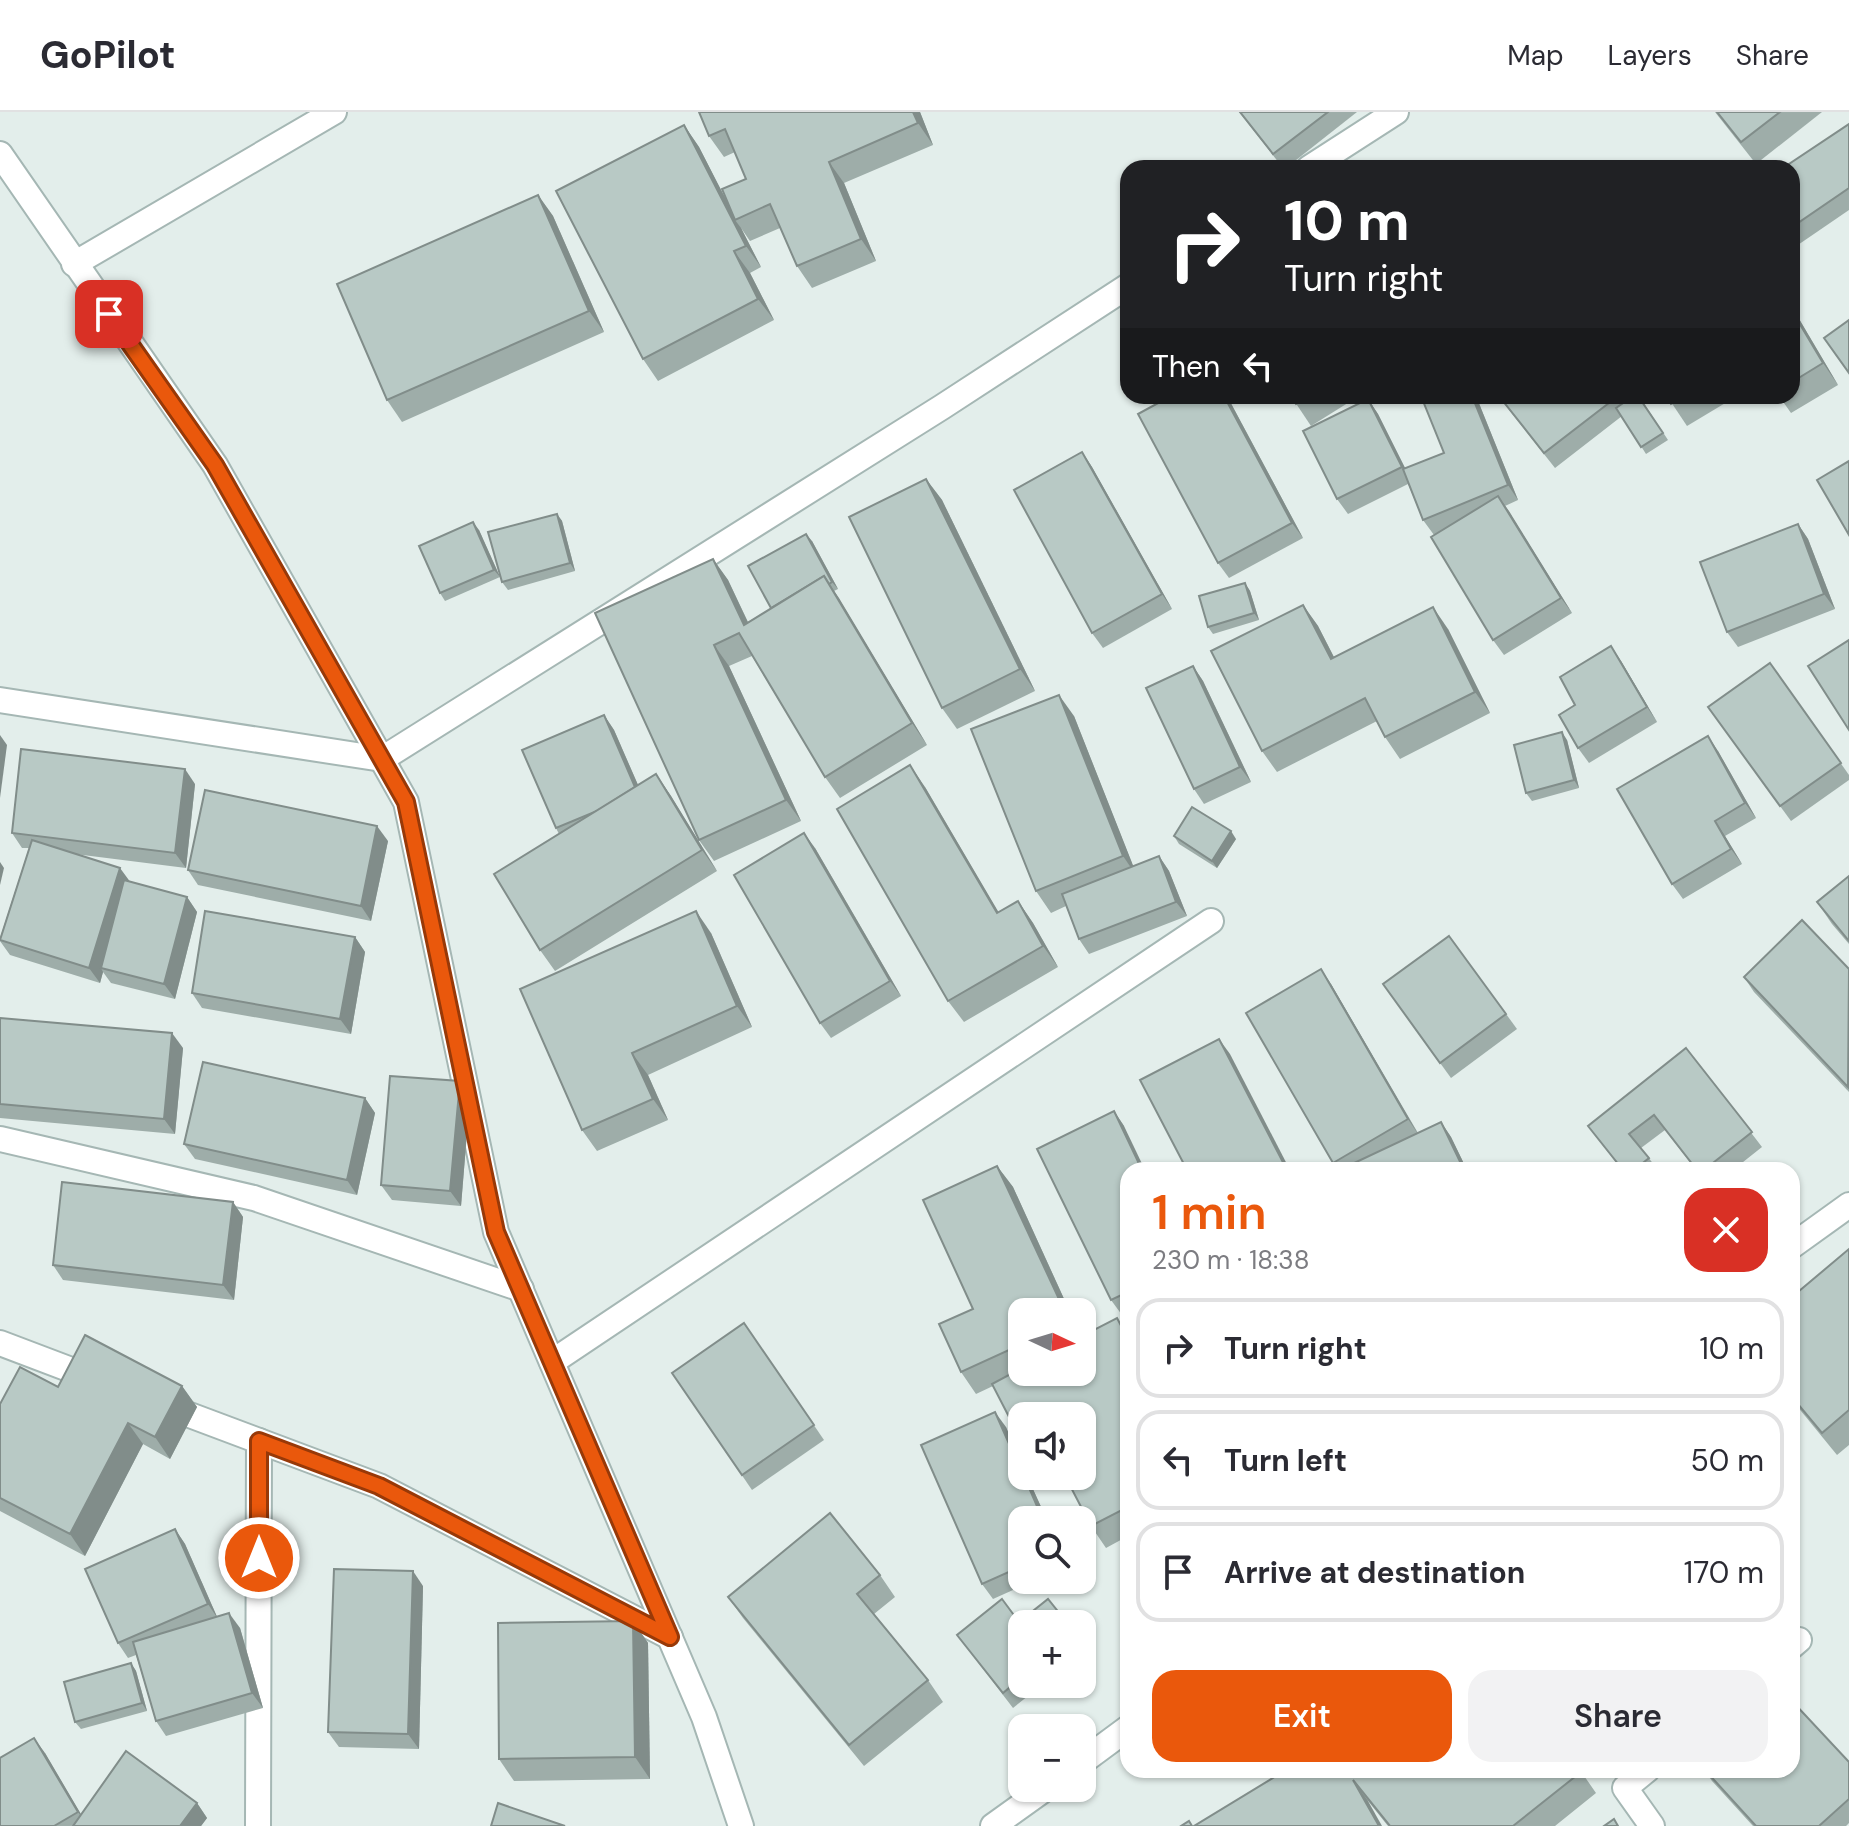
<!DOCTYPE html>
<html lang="en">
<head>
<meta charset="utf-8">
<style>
  body { margin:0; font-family:"DM Sans",sans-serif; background:#f2f2f3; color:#2b2b33; height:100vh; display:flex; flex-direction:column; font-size:30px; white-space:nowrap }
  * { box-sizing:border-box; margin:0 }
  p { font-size:26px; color:#7c7c81 }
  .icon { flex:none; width:44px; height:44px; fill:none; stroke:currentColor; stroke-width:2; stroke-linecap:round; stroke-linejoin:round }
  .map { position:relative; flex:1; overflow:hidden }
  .panel { position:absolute; left:1120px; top:1050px; width:680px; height:616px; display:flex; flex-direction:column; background:#fff; border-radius:24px; box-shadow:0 2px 6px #0004 }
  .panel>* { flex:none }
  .banner { position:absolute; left:1120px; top:48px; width:680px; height:244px; border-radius:24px; box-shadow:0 2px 6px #0004; background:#202124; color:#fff; overflow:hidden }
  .needle { width:52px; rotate:94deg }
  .tools { position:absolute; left:1008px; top:1186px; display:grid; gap:16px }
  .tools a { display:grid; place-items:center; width:88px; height:88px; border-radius:16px; background:#fff; box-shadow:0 2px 6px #0004; font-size:40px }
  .pin { position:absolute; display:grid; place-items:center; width:68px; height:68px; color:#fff; margin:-34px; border-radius:16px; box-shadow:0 4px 12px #0006 }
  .me { position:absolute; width:88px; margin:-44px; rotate:0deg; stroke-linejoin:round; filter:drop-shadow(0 0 6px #0008) }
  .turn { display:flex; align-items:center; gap:28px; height:168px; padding:0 32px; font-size:36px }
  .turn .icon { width:104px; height:104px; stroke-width:2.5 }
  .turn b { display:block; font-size:56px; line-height:68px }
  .then { display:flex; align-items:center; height:76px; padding:0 32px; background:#0003; gap:16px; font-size:30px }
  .round { display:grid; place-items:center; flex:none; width:84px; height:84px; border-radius:24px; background:#f2f2f3 }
  .summary { display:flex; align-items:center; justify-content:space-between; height:136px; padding:0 32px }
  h1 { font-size:48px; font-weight:600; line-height:60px; color:#ea580c }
  .cta { display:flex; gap:16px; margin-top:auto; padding:16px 32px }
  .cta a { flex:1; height:92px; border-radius:24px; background:#ea580c; color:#fff; font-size:32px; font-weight:600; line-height:92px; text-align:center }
  .cta a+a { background:#f2f2f3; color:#2b2b33 }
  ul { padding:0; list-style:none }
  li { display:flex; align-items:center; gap:24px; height:100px; margin:0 16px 12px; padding:0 16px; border:4px solid #e1e1e2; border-radius:24px }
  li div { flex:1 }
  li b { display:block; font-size:30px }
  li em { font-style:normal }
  header { display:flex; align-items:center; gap:48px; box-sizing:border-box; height:112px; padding:0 40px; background:#fff; border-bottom:2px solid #e1e1e2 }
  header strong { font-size:38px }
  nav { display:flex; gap:44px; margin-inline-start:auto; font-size:28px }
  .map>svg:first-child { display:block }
</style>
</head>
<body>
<header>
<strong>GoPilot</strong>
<nav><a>Map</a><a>Layers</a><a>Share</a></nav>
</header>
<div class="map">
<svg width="1849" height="1714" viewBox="0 0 1849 1714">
  <rect width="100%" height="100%" fill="#e3eeeb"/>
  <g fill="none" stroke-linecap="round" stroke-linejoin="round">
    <defs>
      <g id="street">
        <polyline points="0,42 215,353 406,690 496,1120 704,1605 741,1714"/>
        <polyline points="1309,56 1396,0"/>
        <polyline points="74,152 334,0"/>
        <polyline points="0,588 382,647 942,295 1128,174"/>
        <polyline points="0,1027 254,1086 521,1177"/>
        <polyline points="1792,1134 1849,1093"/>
        <polyline points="0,1231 95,1267"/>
        <polyline points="552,1250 1211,809"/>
        <polyline points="163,1293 379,1374 670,1525"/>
        <polyline points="1792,1534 1799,1528"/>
        <polyline points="1082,1650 1128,1616"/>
        <polyline points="1647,1658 1625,1676 1652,1714"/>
        <polyline points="258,1714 259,1329"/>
        <polyline points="993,1714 1046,1676"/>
      </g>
    </defs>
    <use href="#street" stroke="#a5b7b4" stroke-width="28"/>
    <use href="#street" stroke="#fff" stroke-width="24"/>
  </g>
  <g fill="#9eada9">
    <polygon points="699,0 920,0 933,33 844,71 876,149 812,176 797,154 780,116 750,129 741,116 761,155 750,161 774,208 658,269 643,247 684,13 699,35 728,92 746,67 735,40 724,45 709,24"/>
    <polygon points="1239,0 1357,0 1286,56 1283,56"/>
    <polygon points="1715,0 1822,0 1756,52"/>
    <polygon points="1849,12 1849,98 1792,137 1792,56"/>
    <polygon points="538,83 553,104 604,220 402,310 387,288"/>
    <polygon points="1792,195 1838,273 1791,301 1779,284 1792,284"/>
    <polygon points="1171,284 1227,284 1303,426 1229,466 1218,451"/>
    <polygon points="1291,284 1359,284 1311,314"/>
    <polygon points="1476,284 1518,388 1505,394 1572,501 1504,543 1493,528 1434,423 1423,408 1408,372 1348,402 1337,387 1368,287 1378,302 1405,356 1444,341"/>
    <polygon points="1498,284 1622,284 1623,286 1639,284 1668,328 1646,342 1622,304 1555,356"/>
    <polygon points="1667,284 1737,284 1687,314"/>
    <polygon points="1082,340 1092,355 1172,497 1103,536 1092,521"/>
    <polygon points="926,367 942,388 1035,579 957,617 942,596"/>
    <polygon points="557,402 562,409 575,459 508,478 502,470"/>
    <polygon points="1798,412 1808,427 1835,497 1738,535 1727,520"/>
    <polygon points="479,418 500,465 445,489 440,481"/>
    <polygon points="812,429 838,477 834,479 927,633 840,686 825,665 752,544 729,554 801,709 714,749 699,728 713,447 728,468 748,510 771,496"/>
    <polygon points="1245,471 1250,479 1259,508 1213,522 1208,515"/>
    <polygon points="1303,493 1318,514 1334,545 1448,517 1490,601 1400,647 1385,625 1377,609 1277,660 1262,639"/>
    <polygon points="1621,549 1657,610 1589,651 1578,636 1575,593"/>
    <polygon points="1770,551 1849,663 1849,668 1791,709 1708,595"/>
    <polygon points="1193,554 1203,569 1251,670 1204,692 1194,677"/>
    <polygon points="604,603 614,618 638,673 656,662 671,684 717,759 555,859 540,838 559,722 556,716"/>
    <polygon points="1074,604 1133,754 1159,744 1169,759 1187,804 1089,842 1079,827 1066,794 1051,801 1036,779"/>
    <polygon points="1567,628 1579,676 1532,689 1526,681"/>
    <polygon points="1718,639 1756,706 1725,724 1742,752 1683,787 1672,772"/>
    <polygon points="195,672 186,756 75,742 130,770 187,785 197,800 175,887 111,871 103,860 100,871 10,843 0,829 0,826 29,736 22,736 12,721"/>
    <polygon points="925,675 998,800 1018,789 1033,811 1058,855 964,910 948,889"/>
    <polygon points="1174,724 1236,727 1217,756 1179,732"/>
    <polygon points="388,729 371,809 198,773 188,758"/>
    <polygon points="815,736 901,884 831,926 820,911"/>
    <polygon points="1849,764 1849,832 1832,812 1817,790"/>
    <polygon points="711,821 752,915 648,963 668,1008 597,1039 582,1018"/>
    <polygon points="1449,824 1517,917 1451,966 1383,872"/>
    <polygon points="355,825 365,840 351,922 202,896 192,881"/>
    <polygon points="1849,857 1849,980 1754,880 1744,865"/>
    <polygon points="1331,872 1418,1021 1441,1010 1451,1025 1467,1058 1338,1058 1333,1051"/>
    <polygon points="0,906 183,936 175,1022 0,1006"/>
    <polygon points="1686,936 1762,1035 1733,1058 1696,1058 1665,1018 1641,1036 1658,1058 1622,1058 1588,1014"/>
    <polygon points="460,969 470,984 461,1094 392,1088 381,1073"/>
    <polygon points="365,986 375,1001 357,1083 195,1047 184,1032"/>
    <polygon points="1114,999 1124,1014 1128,1058 1128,1211 1123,1202 1122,1203 1111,1188"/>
    <polygon points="997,1054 1013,1075 1070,1200 1022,1200 1022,1260 1128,1222 1128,1424 1106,1436 1091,1414 1082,1364 993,1274 976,1282 961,1260"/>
    <polygon points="233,1090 243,1105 234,1188 63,1168 53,1153"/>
    <polygon points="1849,1137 1849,1333 1837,1343 1792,1288 1792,1185"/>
    <polygon points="744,1211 824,1328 752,1378 672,1261"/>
    <polygon points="182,1274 197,1295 170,1347 143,1332 85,1444 0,1399 0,1292 58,1275"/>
    <polygon points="1006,1315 1022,1364 1027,1364 1047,1408 1022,1408 1022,1468 1035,1468 993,1487 982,1472"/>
    <polygon points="175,1417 185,1432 217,1505 240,1516 263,1596 166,1624 156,1609 136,1543 128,1546 118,1531"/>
    <polygon points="880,1463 895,1485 874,1502 928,1568 943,1590 864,1654 743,1506 728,1485"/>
    <polygon points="423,1474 419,1637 339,1635 328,1620"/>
    <polygon points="633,1509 648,1531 650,1667 514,1669 499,1647"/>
    <polygon points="1022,1512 1022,1572 1043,1572 1013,1596 957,1523"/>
    <polygon points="1082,1531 1087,1537 1082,1541"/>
    <polygon points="131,1551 136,1559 147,1599 81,1617 75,1610"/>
    <polygon points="45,1641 81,1703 197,1691 207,1706 201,1714 0,1714"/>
    <polygon points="1849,1650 1849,1711 1846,1714 1753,1714 1712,1669 1704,1658 1792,1658"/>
    <polygon points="1286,1658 1580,1658 1596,1681 1555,1714 1388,1714 1368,1689"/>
  </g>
  <g fill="#818d8a">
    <polygon points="913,0 920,0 933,33 918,11"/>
    <polygon points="684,13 699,35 736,107 735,108 741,116 761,155 746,134"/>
    <polygon points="829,50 844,71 876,149 861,127"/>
    <polygon points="538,83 553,104 604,220 589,199"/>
    <polygon points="734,139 750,161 774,208 758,187"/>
    <polygon points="1792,195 1838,273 1823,251 1792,199"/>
    <polygon points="1224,284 1227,284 1303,426 1292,411"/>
    <polygon points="1472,284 1476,284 1518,388 1508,373"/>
    <polygon points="1368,287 1378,302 1412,370 1402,355"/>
    <polygon points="1082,340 1092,355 1172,497 1162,482"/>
    <polygon points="926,367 942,388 1035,579 1020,557"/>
    <polygon points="1498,384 1509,399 1572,501 1561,486"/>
    <polygon points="557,402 562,409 575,459 570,451"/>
    <polygon points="473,410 479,418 500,465 494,458"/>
    <polygon points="1798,412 1808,427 1835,497 1824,482"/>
    <polygon points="806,422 812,429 838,477 832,470"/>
    <polygon points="713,447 728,468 759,534 744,513"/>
    <polygon points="824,464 839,486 927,633 912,611"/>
    <polygon points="1245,471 1250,479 1259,508 1254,501"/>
    <polygon points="1303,493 1318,514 1346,569 1331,547"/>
    <polygon points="1433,495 1448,517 1490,601 1475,580"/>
    <polygon points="714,533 729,554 801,709 786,688"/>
    <polygon points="1611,534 1621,549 1657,610 1647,595"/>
    <polygon points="1193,554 1203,569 1251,670 1240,655"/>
    <polygon points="1059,583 1074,604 1138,766 1123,744"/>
    <polygon points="604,603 614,618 648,696 637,681"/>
    <polygon points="1562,620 1567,628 1579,676 1574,668"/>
    <polygon points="0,623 7,633 0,686"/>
    <polygon points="1708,624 1718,639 1756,706 1745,691"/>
    <polygon points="910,653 925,675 1012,823 997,801"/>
    <polygon points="185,657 195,672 186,756 175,741"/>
    <polygon points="656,662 671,684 717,759 702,738"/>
    <polygon points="1715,709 1725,724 1742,752 1731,737"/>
    <polygon points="377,714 388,729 371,809 361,794"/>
    <polygon points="1231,719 1236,727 1217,756 1212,749"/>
    <polygon points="804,721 815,736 901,884 890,869"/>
    <polygon points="1159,744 1169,759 1187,804 1176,790"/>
    <polygon points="0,750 4,756 0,773"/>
    <polygon points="120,756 131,771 101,856 103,860 100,871 89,856"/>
    <polygon points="187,785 197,800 175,887 164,872"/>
    <polygon points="1018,789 1033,811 1058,855 1043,834"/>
    <polygon points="696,799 711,821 752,915 737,894"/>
    <polygon points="355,825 365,840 351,922 340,907"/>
    <polygon points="1321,857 1331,872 1418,1022 1408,1007"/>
    <polygon points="172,921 183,936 175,1022 164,1007"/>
    <polygon points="1219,927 1230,942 1290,1058 1287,1058"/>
    <polygon points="632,941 648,963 668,1008 653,987"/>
    <polygon points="460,969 470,984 461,1094 450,1079"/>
    <polygon points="365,986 375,1001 357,1083 347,1068"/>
    <polygon points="1114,999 1124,1014 1145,1058 1142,1058"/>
    <polygon points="1441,1010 1451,1025 1467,1058 1464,1058"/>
    <polygon points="997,1054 1013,1075 1070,1200 1065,1200"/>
    <polygon points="233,1090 243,1105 234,1188 223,1173"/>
    <polygon points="182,1274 197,1295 170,1347 155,1325"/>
    <polygon points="995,1300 1006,1315 1022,1352 1022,1361"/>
    <polygon points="128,1311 143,1332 85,1444 70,1422"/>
    <polygon points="1024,1364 1027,1364 1047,1408 1043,1408"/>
    <polygon points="175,1417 185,1432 218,1507 208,1492"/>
    <polygon points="413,1459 423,1474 419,1637 408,1622"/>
    <polygon points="229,1501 240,1516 263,1596 252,1581"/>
    <polygon points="633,1509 648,1531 650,1667 635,1645"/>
    <polygon points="131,1551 136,1559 147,1599 142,1591"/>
    <polygon points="34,1626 45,1641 88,1714 78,1700"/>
    <polygon points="1353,1668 1368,1689 1382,1714 1379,1714"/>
    <polygon points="197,1691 207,1706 201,1714 180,1714"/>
  </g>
  <g fill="#b8c9c5" stroke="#818d8a" stroke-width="2">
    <polygon points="699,0 913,0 918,11 829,50 861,127 797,154 770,92 735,108 722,77 746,67 725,17 709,24"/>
    <polygon points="1240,0 1328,0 1273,42"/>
    <polygon points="1717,0 1780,0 1741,30"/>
    <polygon points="1849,12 1849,76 1792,115 1792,56 1783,56"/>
    <polygon points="684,13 746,134 734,139 758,187 643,247 556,79"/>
    <polygon points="538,83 589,199 387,288 337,172"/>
    <polygon points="1792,199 1823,251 1792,270"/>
    <polygon points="1849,208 1849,261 1824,226"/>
    <polygon points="1171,284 1224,284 1292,411 1218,451 1138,302"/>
    <polygon points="1291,284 1309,284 1296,292"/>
    <polygon points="1421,284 1472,284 1508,373 1423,408 1403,357 1444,341"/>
    <polygon points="1499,284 1618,284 1544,341"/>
    <polygon points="1625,284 1638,284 1663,321 1641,335 1616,296 1626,289 1623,286"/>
    <polygon points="1667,284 1686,284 1671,292"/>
    <polygon points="1368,287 1402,355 1337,387 1303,319"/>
    <polygon points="1082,340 1162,482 1092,521 1014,378"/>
    <polygon points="1849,349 1849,423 1817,368"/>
    <polygon points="926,367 1020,557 942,596 849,405"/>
    <polygon points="1498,384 1561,486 1493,528 1431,425"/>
    <polygon points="557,402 570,451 502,470 488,420"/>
    <polygon points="473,410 494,458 440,481 419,434"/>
    <polygon points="1798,412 1824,482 1727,520 1700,450"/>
    <polygon points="806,422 832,470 829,472 824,464 771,496 748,454"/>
    <polygon points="713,447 744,513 824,464 912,611 825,665 739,521 714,533 786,688 699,728 595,501"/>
    <polygon points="1245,471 1254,501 1208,515 1199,484"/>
    <polygon points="1303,493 1331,547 1433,495 1475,580 1385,625 1365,586 1262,639 1211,539"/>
    <polygon points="1849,528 1849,618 1808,554"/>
    <polygon points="1611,534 1647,595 1578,636 1559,603 1575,593 1560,565"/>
    <polygon points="1770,551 1841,651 1780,694 1708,595"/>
    <polygon points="1193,554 1240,655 1194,677 1146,576"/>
    <polygon points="1059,583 1123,744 1036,779 971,617"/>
    <polygon points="604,603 635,675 597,699 556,716 522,638"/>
    <polygon points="1562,620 1574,668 1526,681 1514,633"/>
    <polygon points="1708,624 1745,691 1715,709 1731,737 1672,772 1617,677"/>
    <polygon points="21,637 185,657 175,741 12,721"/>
    <polygon points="910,653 997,801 1018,789 1043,834 948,889 837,697"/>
    <polygon points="656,662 702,738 540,838 494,762"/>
    <polygon points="205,678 377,714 361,794 188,758"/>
    <polygon points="1192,695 1231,719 1212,749 1174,724"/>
    <polygon points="804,721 890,869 820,911 734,763"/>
    <polygon points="32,728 120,756 89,856 0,828"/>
    <polygon points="1159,744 1176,790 1079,827 1062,782"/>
    <polygon points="1849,764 1849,829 1817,790"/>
    <polygon points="124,768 187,785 164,872 101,856"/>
    <polygon points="205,799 355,825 340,907 192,881"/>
    <polygon points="696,799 737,894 632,941 653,987 582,1018 520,877"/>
    <polygon points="1802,808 1849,857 1848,975 1744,865"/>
    <polygon points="1449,824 1506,902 1440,951 1383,872"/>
    <polygon points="1321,857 1408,1007 1333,1051 1246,901"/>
    <polygon points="0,906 172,921 164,1007 0,992"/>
    <polygon points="1219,927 1287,1058 1187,1058 1140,968"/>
    <polygon points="1686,936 1752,1020 1704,1058 1697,1058 1654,1003 1629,1022 1649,1046 1634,1058 1623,1058 1588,1014"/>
    <polygon points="203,950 365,986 347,1068 184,1032"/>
    <polygon points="390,964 460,969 450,1079 381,1073"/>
    <polygon points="1114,999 1142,1058 1128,1058 1128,1180 1111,1188 1037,1037"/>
    <polygon points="1441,1010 1464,1058 1355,1058 1352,1052"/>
    <polygon points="997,1054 1065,1200 1022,1200 1022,1232 961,1260 939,1212 973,1197 923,1088"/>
    <polygon points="62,1070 233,1090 223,1173 53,1153"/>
    <polygon points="1849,1137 1849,1298 1822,1321 1792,1285 1792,1185"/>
    <polygon points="1128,1197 1128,1211 1122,1200"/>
    <polygon points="1117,1206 1128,1227 1128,1395 1091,1414 1065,1364 1082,1364 1082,1304 1022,1304 1022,1330 992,1272 1022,1256 1022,1260 1082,1260 1082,1224"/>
    <polygon points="744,1211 814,1313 742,1363 672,1261"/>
    <polygon points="85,1223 182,1274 155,1325 128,1311 70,1422 0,1386 0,1292 20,1255 58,1275"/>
    <polygon points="995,1300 1022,1361 1022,1364 1024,1364 1043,1408 1022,1408 1022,1454 982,1472 921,1333"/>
    <polygon points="830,1401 880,1463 857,1482 928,1568 849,1633 728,1485"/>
    <polygon points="175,1417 208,1492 118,1531 85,1457"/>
    <polygon points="334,1457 413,1459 408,1622 328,1620"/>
    <polygon points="1002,1487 1019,1510 1048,1487 1068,1512 1022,1512 1022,1565 1003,1581 957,1523"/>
    <polygon points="229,1501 252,1581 156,1609 133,1530"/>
    <polygon points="633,1509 635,1645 499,1647 498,1511"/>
    <polygon points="131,1551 142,1591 75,1610 64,1570"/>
    <polygon points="1792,1589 1849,1650 1849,1687 1819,1714 1756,1714 1705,1658 1792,1658"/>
    <polygon points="34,1626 78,1700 54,1714 0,1714 0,1646"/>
    <polygon points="126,1639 197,1691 180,1714 73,1714"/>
    <polygon points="1286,1658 1580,1658 1581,1660 1513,1714 1390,1714 1353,1668 1379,1714 1194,1714"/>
    <polygon points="498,1691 565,1714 491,1714"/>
    <polygon points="1614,1707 1618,1714 1604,1714"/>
    <polygon points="1189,1709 1192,1714 1181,1714"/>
  </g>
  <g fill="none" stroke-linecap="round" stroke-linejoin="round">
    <defs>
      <polyline id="route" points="109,202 215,353 406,690 496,1120 670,1525 379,1374 259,1329 259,1446"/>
    </defs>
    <use href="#route" stroke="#983908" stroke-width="20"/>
    <use href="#route" stroke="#ea580c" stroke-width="14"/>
  </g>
</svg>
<div class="tools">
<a><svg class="needle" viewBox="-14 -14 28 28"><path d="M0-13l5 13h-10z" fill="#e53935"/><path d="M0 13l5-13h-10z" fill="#7c7c81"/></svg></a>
<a><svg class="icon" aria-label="sound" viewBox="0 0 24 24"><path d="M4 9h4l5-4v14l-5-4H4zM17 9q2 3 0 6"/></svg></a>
<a><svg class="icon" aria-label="search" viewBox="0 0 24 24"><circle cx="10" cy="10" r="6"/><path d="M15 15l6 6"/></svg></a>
<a>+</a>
<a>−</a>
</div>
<div class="pin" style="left:109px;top:202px;background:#d93025"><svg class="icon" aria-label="arrive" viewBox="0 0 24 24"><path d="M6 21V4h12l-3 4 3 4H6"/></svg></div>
<svg class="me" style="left:259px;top:1446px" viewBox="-20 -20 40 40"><circle r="17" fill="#ea580c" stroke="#fff" stroke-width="3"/><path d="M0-11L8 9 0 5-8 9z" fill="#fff"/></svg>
<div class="banner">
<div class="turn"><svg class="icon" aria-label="right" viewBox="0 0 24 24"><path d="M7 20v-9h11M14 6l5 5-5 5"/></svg><div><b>10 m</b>Turn right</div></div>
<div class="then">Then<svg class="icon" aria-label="left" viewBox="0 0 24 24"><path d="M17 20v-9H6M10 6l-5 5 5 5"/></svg></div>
</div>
<section class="panel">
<div class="summary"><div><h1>1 min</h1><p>230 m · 18:38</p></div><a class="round" style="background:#d93025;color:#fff"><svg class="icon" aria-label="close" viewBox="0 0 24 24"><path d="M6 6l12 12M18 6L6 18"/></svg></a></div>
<ul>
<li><svg class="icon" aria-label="right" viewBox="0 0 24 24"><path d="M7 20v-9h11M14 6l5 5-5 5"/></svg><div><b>Turn right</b></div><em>10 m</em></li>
<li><svg class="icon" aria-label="left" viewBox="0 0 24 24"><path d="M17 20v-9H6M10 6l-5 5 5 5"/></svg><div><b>Turn left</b></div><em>50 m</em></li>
<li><svg class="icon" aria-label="arrive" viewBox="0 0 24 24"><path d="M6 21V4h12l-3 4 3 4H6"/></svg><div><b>Arrive at destination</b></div><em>170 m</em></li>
</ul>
<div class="cta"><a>Exit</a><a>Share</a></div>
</section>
</div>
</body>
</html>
